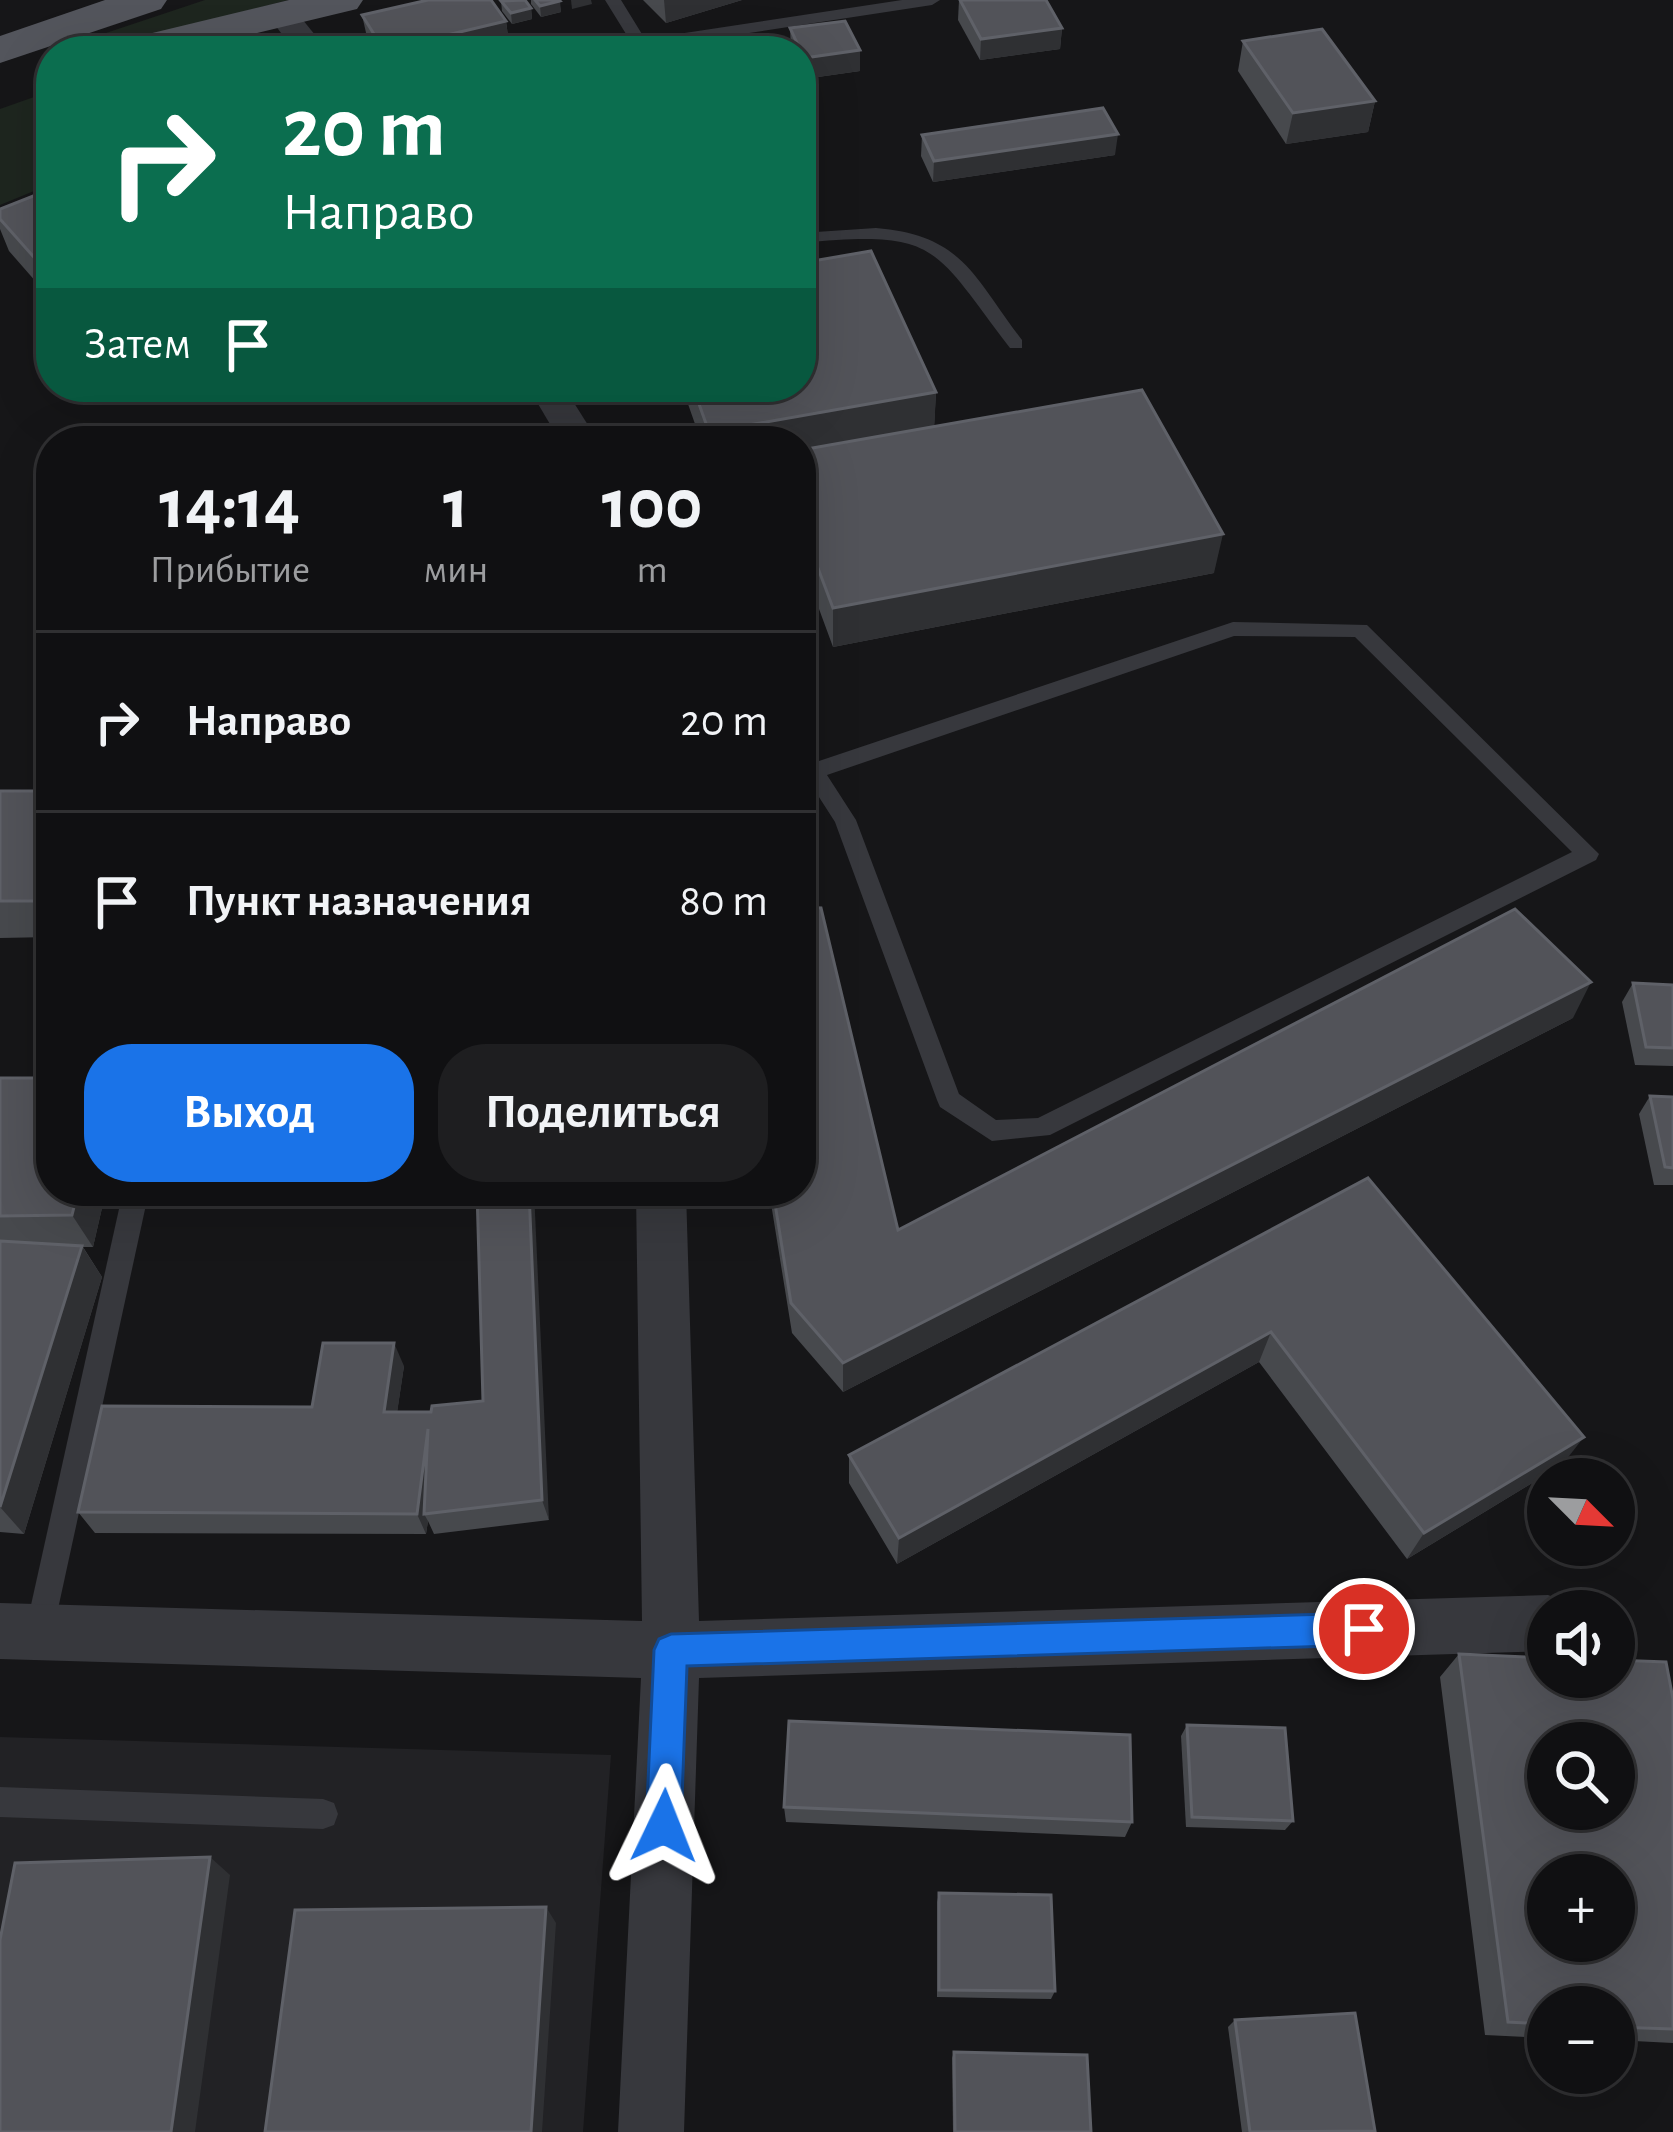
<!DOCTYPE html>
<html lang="ru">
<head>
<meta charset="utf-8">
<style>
  body { margin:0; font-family:"Alegreya Sans",sans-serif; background:#1e1e20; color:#f1f3f6; height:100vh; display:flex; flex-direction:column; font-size:45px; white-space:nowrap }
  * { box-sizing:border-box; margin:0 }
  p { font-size:39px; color:#9c9d9f }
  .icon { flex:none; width:66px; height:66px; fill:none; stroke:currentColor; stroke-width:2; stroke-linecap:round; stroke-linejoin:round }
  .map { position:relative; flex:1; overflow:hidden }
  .panel { position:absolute; left:36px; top:426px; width:780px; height:780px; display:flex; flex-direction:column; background:#101012; border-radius:48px; box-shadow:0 12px 48px #0002,0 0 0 3px #303032 }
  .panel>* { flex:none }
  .hud { position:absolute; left:36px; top:36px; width:780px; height:366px; border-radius:48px; box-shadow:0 12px 48px #0002,0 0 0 3px #303032; background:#0b6e4f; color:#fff; overflow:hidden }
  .needle { width:78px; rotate:114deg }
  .tools { position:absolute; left:1527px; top:1458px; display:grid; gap:24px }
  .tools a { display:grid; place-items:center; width:108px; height:108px; border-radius:50%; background:#101012; box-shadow:0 12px 48px #0002,0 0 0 3px #303032; font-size:60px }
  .pin { position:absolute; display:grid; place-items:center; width:102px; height:102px; color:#fff; margin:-51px; border:6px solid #fff; border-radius:50%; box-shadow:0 3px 12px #0007 }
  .me { position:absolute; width:132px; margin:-66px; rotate:2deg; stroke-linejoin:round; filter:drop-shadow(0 0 9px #0008) }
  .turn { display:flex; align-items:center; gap:42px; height:252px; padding:0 48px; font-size:54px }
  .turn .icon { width:156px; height:156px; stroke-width:2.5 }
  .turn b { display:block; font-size:84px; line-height:102px }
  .then { display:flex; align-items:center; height:114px; padding:0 48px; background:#0003; gap:24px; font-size:45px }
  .eta { display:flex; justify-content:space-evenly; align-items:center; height:204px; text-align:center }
  .eta b { font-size:72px; font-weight:600; line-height:84px }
  .action { display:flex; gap:24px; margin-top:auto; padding:24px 48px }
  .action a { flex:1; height:138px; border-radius:48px; background:#1a73e8; color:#fff; font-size:48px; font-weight:600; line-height:138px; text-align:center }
  .action a+a { background:#1e1e20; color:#f1f3f6 }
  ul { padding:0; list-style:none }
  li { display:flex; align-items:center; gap:36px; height:180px; padding:0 48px; border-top:3px solid #303032 }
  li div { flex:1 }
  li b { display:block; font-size:45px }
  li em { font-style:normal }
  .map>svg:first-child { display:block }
</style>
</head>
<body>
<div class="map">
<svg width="1673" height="2132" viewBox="0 0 1673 2132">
  <rect width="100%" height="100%" fill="#161618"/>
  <polygon fill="#222225" points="0,1737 611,1755 583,2132 0,2132"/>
  <g fill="#1e261f">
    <polygon points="205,0 288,0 95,51 52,51"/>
    <polygon points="51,91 51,184 0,205 0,109"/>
  </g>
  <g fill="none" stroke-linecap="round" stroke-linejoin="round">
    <g fill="#37383d" fill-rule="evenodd">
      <polygon points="605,0 621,0 645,39 902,0 940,0 932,5 631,51 605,51 631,42"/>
      <path d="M876,228C964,235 974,278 1022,340V348H1010C932,246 939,230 801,243V233Z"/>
      <path d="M1233,622L1367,625L1599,854L1596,860L1050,1135L992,1141L940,1107L937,1100L835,822L801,769V743L809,745L819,761ZM1234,636L1355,637L1572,852L1038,1118L996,1120L959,1094L856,820L827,775Z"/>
      <polygon points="123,1191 149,1191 53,1632 49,1642 39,1646 29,1642 25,1632"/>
      <polygon points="0,1787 323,1799 334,1803 338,1814 334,1825 323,1829 0,1817"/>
    </g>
    <g fill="#37383d" fill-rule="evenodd">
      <polygon points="283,7 294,9 328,51 295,51 268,16"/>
      <polygon points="528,387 564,387 598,441 560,441"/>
      <polygon points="636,1191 686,1191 699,1621 1548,1595 1568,1603 1572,1611 1548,1611 1548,1651 699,1678 684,2132 618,2132 641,1678 0,1659 0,1603 642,1621"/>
    </g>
    <g fill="#53555c" fill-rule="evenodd">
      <polygon points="105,0 167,0 161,9 0,63 0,36"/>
      <polygon points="289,0 363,0 357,9 183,51 108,51 115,42"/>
    </g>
  </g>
  <g fill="#47494d">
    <polygon points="531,0 559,0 561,12 541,17 531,4"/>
    <polygon points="643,0 742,0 666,23"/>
    <polygon points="959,0 1062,28 1060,49 980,60 958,20"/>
    <polygon points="501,1 531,8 532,19 512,24 502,11"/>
    <polygon points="362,15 506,21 510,51 372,51 369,46"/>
    <polygon points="790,28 860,50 860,71 804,79 801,72 801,51 792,51 791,49"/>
    <polygon points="1243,41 1375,101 1368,132 1286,144 1238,71"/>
    <polygon points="922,135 1115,155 933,182 921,156"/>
    <polygon points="51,189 51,299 9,251 0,229 0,209"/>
    <polygon points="682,387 801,387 936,392 934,427 1214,573 833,647 801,560 801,441 701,441"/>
    <polygon points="0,791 51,791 51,937 0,938"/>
    <polygon points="1633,983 1673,985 1673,1066 1635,1065 1622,1002"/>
    <polygon points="1573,1018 843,1392 792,1333 769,1191 801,1191 898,1230"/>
    <polygon points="0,1078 51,1191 105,1195 93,1247 83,1247 102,1277 24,1534 0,1532"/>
    <polygon points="1650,1096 1673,1097 1673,1185 1654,1185 1639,1114"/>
    <polygon points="1368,1178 1562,1465 1407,1559 1259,1362 897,1564 849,1483 849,1455"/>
    <polygon points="477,1191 549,1520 434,1534 428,1521 426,1534 95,1533 78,1512 404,1366 397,1412 431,1412 483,1401"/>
    <polygon points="1459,1654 1673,1699 1673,2043 1614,2040 1614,2007 1548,2007 1548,2038 1485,2035 1440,1677"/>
    <polygon points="1187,1725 1293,1821 1285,1830 1186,1827 1181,1736"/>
    <polygon points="784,1807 1132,1822 1125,1837 786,1822"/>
    <polygon points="939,1893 1055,1991 1051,1999 937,1997 937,1902"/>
    <polygon points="1235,2020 1375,2131 1242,2132 1228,2027"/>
    <polygon points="954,2052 1091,2132 953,2132 952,2058"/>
  </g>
  <g fill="#2f3033">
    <polygon points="571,0 591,0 592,4 572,9"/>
    <polygon points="664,0 742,0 666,23"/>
    <polygon points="560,1 561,12 541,17 540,6"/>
    <polygon points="531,8 532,19 512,24 511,13"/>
    <polygon points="506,21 510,51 384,51 384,50"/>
    <polygon points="1062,28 1060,49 980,60 981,39"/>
    <polygon points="860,50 860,71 804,79 804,58"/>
    <polygon points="1375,101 1368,132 1286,144 1293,113"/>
    <polygon points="1118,134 1115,155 933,182 934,161"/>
    <polygon points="936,392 934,432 801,456 801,441 710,441 709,432"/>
    <polygon points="1223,534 1214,573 833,647 833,608"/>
    <polygon points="1591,982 1573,1018 843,1392 843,1363"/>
    <polygon points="78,1191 102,1191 105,1195 93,1247 72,1215"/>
    <polygon points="529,1191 534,1191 549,1520 542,1500"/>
    <polygon points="82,1246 102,1277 24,1534 0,1507"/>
    <polygon points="1271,1332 1259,1362 897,1564 899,1538"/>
    <polygon points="394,1343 404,1366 394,1434 384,1412"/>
    <polygon points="428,1429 424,1514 428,1521 426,1534 417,1514"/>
    <polygon points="1584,1437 1562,1465 1407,1559 1424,1533"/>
    <polygon points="210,1857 230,1875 195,2132 171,2132"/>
    <polygon points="546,1907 556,1923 542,2132 531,2132"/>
  </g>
  <g fill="#525359" stroke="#5f6168" stroke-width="3" fill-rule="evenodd">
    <polygon points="428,0 491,0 506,21 384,50 362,15"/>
    <polygon points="525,0 531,8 511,13 501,1"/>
    <polygon points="535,0 559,0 560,1 540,6"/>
    <polygon points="960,0 1046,0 1062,28 981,39"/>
    <polygon points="845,21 860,50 804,58 790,28"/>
    <polygon points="1322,29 1375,101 1293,113 1243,41"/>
    <polygon points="1103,108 1118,134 934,161 922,135"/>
    <polygon points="51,189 51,271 48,273 0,219 0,209"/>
    <polygon points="871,251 936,392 709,432 693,387 801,387 801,263"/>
    <polygon points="1142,390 1223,534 833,608 801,523 801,450"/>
    <rect x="0" y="791" width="51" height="110"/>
    <polygon points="801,907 821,908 898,1230 1515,909 1591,982 843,1363 791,1303 773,1191 801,1191"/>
    <polygon points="1633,983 1673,985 1673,1048 1646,1047"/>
    <polygon points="0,1078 51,1078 51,1191 78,1191 72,1215 0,1216"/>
    <polygon points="1650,1096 1673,1097 1673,1168 1665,1167"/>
    <polygon points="1368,1178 1584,1437 1424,1533 1271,1332 899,1538 849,1455"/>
    <polygon points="477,1191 529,1191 542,1500 424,1514 428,1429 417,1514 78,1512 102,1406 312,1407 323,1343 394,1343 384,1412 431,1412 432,1406 483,1401"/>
    <polygon points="0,1241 82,1246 0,1507"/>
    <path d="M1459,1654L1548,1658V1677H1614V1660L1666,1662L1673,1699V2029L1614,2027V2007H1548V2024L1508,2022ZM1548,1743H1614V1809H1548ZM1548,1875H1614V1941H1548Z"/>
    <polygon points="789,1721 1130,1735 1132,1822 784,1807"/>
    <polygon points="1187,1725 1285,1728 1293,1821 1192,1817"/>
    <polygon points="210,1857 171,2132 0,2132 0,1940 15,1863"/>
    <polygon points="939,1893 1051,1895 1055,1991 939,1990"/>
    <polygon points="546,1907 531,2132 265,2132 295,1910"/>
    <polygon points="1355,2013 1375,2131 1250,2132 1235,2020"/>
    <polygon points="954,2052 1087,2055 1091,2132 955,2132"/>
  </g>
  <polygon fill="#1a73e8" stroke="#114b97" stroke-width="3" points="1364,1613 1375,1617 1380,1629 1375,1640 1364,1645 687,1666 681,1826 676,1838 664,1843 651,1838 646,1826 654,1650 659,1639 671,1634"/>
</svg>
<div class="tools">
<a><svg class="needle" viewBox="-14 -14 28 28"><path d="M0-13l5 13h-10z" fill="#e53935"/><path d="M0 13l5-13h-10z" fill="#9c9d9f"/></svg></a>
<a><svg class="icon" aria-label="sound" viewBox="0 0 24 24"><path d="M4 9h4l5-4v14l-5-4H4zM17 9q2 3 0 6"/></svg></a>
<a><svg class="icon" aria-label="search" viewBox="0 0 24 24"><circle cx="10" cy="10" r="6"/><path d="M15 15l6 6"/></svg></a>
<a>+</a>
<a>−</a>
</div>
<div class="pin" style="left:1364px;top:1629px;background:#d93025"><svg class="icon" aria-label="arrive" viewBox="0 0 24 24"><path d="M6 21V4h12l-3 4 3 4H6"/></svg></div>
<svg class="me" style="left:664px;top:1826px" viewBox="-20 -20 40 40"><path d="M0-17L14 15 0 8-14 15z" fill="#1a73e8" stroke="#fff" stroke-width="4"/></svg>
<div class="hud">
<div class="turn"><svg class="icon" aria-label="right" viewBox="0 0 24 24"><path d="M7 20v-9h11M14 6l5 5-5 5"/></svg><div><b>20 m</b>Направо</div></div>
<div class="then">Затем<svg class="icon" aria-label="arrive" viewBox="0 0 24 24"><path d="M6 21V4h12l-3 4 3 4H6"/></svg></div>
</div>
<section class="panel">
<div class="eta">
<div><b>14:14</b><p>Прибытие</p></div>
<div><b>1</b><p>мин</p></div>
<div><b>100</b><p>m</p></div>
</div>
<ul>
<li><svg class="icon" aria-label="right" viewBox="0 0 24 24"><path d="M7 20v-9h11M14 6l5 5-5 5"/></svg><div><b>Направо</b></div><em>20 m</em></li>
<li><svg class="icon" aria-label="arrive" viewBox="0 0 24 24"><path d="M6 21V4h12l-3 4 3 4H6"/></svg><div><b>Пункт назначения</b></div><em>80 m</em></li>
</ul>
<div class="action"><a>Выход</a><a>Поделиться</a></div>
</section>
</div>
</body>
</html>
